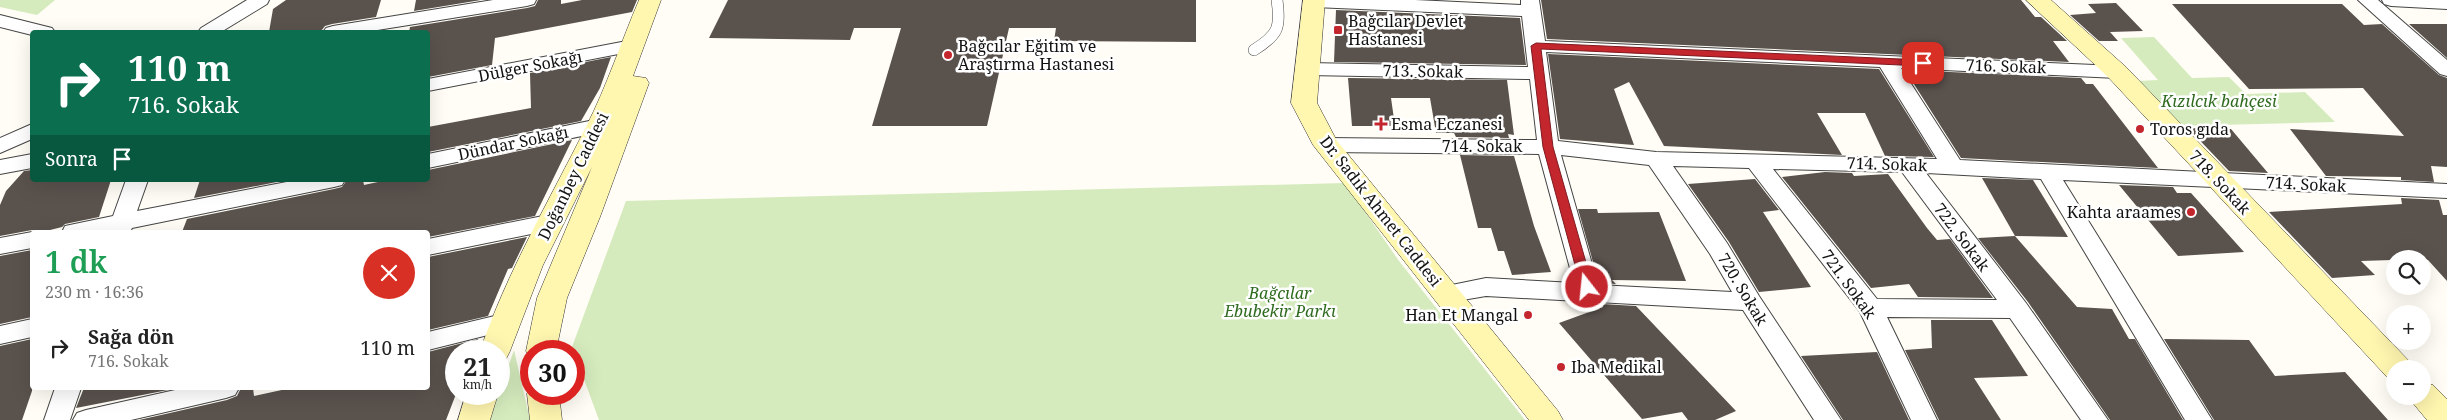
<!DOCTYPE html>
<html lang="tr">
<head>
<meta charset="utf-8">
<style>
  body { margin:0; font-family:"Noto Serif",serif; background:#f2f2f2; color:#222; height:100vh; display:flex; flex-direction:column; font-size:19px; white-space:nowrap }
  * { box-sizing:border-box; margin:0 }
  p { font-size:16px; color:#767676 }
  .icon { flex:none; width:28px; height:28px; fill:none; stroke:currentColor; stroke-width:2; stroke-linecap:round; stroke-linejoin:round }
  .map { position:relative; flex:1; overflow:hidden }
  .details { position:absolute; left:30px; top:230px; width:400px; height:160px; display:flex; flex-direction:column; background:#fff; border-radius:5px; box-shadow:0 5px 20px #0002 }
  .details>* { flex:none }
  .top-card { position:absolute; left:30px; top:30px; width:400px; height:152px; border-radius:5px; box-shadow:0 5px 20px #0002; background:#0b6e4f; color:#fff; overflow:hidden }
  .controls { position:absolute; left:2386px; top:250px; display:grid; gap:10px }
  .controls a { display:grid; place-items:center; width:45px; height:45px; border-radius:50%; background:#fff; box-shadow:0 5px 20px #0002; font-size:25px }
  .speed { position:absolute; left:445px; top:340px; display:flex; gap:10px; font-size:25px; font-weight:700; text-align:center }
  .speed>* { display:grid; place-content:center; width:65px; height:65px; border-radius:50%; background:#fff; box-shadow:0 5px 20px #0002; line-height:1 }
  .speed small { font-size:12px; font-weight:400 }
  .speed .limit { border:8px solid #d22; background:#fff; color:#111 }
  .pin { position:absolute; display:grid; place-items:center; width:42px; height:42px; color:#fff; margin:-21px; border-radius:10px; box-shadow:0 2px 8px #0006 }
  .me { position:absolute; width:55px; margin:-28px; rotate:344deg; stroke-linejoin:round; filter:drop-shadow(0 0 4px #0008) }
  .turn { display:flex; align-items:center; gap:18px; height:105px; padding:0 15px; font-size:22px }
  .turn .icon { width:65px; height:65px; stroke-width:2.5 }
  .turn b { display:block; font-size:35px; line-height:42px }
  .then { display:flex; align-items:center; height:48px; padding:0 15px; background:#0003; gap:10px; font-size:19px }
  .round { display:grid; place-items:center; flex:none; width:52px; height:52px; border-radius:26px; background:#f2f2f2 }
  .summary { display:flex; align-items:center; justify-content:space-between; height:85px; padding:0 15px }
  h1 { font-size:30px; font-weight:600; line-height:38px; color:#1e9e55 }
  ul { padding:0; list-style:none }
  li { display:flex; align-items:center; gap:15px; height:65px; padding:0 15px }
  li div { flex:1 }
  li b { display:block; font-size:19px }
  li em { font-style:normal }
  .map>svg:first-child { display:block }
</style>
</head>
<body>
<div class="map">
<svg width="2447" height="420" viewBox="0 0 2447 420">
  <rect width="100%" height="100%" fill="#fffdf5"/>
  <g fill="#d5ebbd">
    <polygon points="0,0 55,0 37,15 0,7"/>
    <polygon points="2154,37 2192,78 2229,77 2246,94 2305,92 2335,122 2177,126 2138,81 2158,80 2121,38"/>
    <polygon points="1345,183 1399,261 1525,420 599,420 572,347 626,201"/>
    <polygon points="514,350 530,420 490,420"/>
  </g>
  <g fill="#5a524d">
    <polygon points="286,0 381,0 376,17 332,24 325,26 321,31 315,32 269,32 273,9"/>
    <polygon points="416,0 481,0 414,11"/>
    <polygon points="538,0 561,0 561,4 582,0 637,0 632,12 495,38 492,65 428,77 428,32 409,32 410,27 527,8 535,6"/>
    <polygon points="728,0 1196,0 1196,42 1054,41 1056,28 1009,28 987,126 872,126 901,28 854,28 850,40 709,38"/>
    <polygon points="1541,0 2021,0 2035,17 2041,17 2067,41 2053,41 2069,62 1547,39"/>
    <polygon points="2116,3 2143,31 2110,32 2118,41 2099,41 2070,15 2096,13 2088,4"/>
    <polygon points="2172,4 2342,4 2364,25 2382,24 2439,75 2447,78 2447,167 2431,166 2434,182 2401,180 2401,177 2326,176 2290,129 2404,136 2363,88 2249,89"/>
    <polygon points="1336,10 1520,18 1526,65 1334,62"/>
    <polygon points="2409,24 2447,24 2447,58"/>
    <polygon points="1548,54 1879,69 1934,157 1885,156 1865,113 1817,113 1842,155 1664,146 1629,82 1614,89 1634,145 1560,139"/>
    <polygon points="611,57 600,88 581,121 428,152 428,127 531,108 530,73"/>
    <polygon points="1905,70 2081,78 2086,84 2093,84 2158,168 1961,158"/>
    <polygon points="1348,78 1507,80 1514,135 1508,134 1509,138 1456,137 1454,133 1436,133 1430,98 1391,98 1395,126 1352,126"/>
    <polygon points="2188,128 2231,129 2268,173 2229,171"/>
    <polygon points="572,140 535,216 428,237 428,232 182,232 187,219 334,189 342,187 347,180 363,180 364,185 387,180 428,180 428,170"/>
    <polygon points="1460,155 1514,156 1534,226 1551,272 1512,275 1504,251 1498,251 1491,228 1478,228"/>
    <polygon points="32,170 32,180 111,180 99,217 65,224 62,227 42,232 32,230 0,236 0,205 6,191 24,171"/>
    <polygon points="1825,172 1852,173 1854,176 1888,174 1927,228 1937,240 1950,239 1993,298 1918,297 1909,284 1871,288 1782,177"/>
    <polygon points="1982,178 2033,180 2068,237 2015,236"/>
    <polygon points="1755,179 1779,210 1763,212 1811,287 1759,292 1729,242 1688,184"/>
    <polygon points="200,180 287,180 194,198"/>
    <polygon points="2119,185 2173,187 2177,193 2191,193 2244,252 2178,256"/>
    <polygon points="2401,198 2439,200 2443,215 2447,215 2447,281 2428,260 2422,259 2361,261 2375,275 2332,278 2269,212 2402,204"/>
    <polygon points="1578,209 1597,209 1598,213 1659,212 1686,281 1612,280 1616,284 1599,283"/>
    <polygon points="2015,236 2077,307 2112,309 2129,339 2135,339 2183,420 2110,420 2028,302 1978,238"/>
    <polygon points="527,237 512,268 508,269 488,316 428,330 428,257"/>
    <polygon points="32,250 32,317 0,324 0,256"/>
    <polygon points="1602,304 1636,306 1736,411 1715,420 1688,420 1682,412 1642,419 1559,323 1603,307"/>
    <polygon points="1931,320 1992,320 2028,376 1974,378 2001,420 1939,420 1905,350 1932,348"/>
    <polygon points="32,339 32,391 22,420 0,420 0,346"/>
    <polygon points="478,339 473,351 456,351 456,394 446,420 139,420 227,400 237,396 241,388 253,388 254,396 291,388 428,388 428,352"/>
    <polygon points="2164,339 2249,340 2275,376 2345,372 2388,420 2214,420"/>
    <polygon points="1877,352 1909,420 1843,420 1801,356"/>
    <polygon points="84,388 178,388 76,408"/>
  </g>
  <g fill="none" stroke-linecap="round" stroke-linejoin="round">
    <defs>
      <path id="lane" d="M1254,50C1278,35 1281,28 1277,0"/>
      <g id="street">
        <polygon points="247,0 269,0 267,4 221,32 198,32 201,28"/>
        <polygon points="493,0 536,0 534,4 527,6 365,32 323,32 326,28 333,26"/>
        <path d="M1305,0H1415L1521,5V0H1539L1545,41L2117,66L2124,68L2127,72L2124,76L2117,78L1901,68L1960,160L2447,184V198L2063,180L2212,420H2185L2041,179L1926,173L2026,303L2108,420H2081L2010,318L1887,317L1937,420H1911L1860,312L1749,168L1673,166L1727,243L1759,296L1841,420H1814L1743,310L1486,296L1445,303L1437,300L1433,294L1437,288L1486,278L1574,283L1539,154L1326,152L1318,150L1315,145L1318,140L1326,138L1537,140L1530,79L1307,75L1300,73L1297,69L1300,65L1307,63L1528,67L1522,16L1314,7L1307,5ZM1546,52L1880,67L1937,159L1656,152L1558,141ZM1561,155L1649,165L1710,254L1732,292L1598,285ZM1773,169L1902,172L1997,300L1877,299Z"/>
        <polygon points="2358,0 2378,0 2447,60 2447,76 2440,74"/>
        <polygon points="2382,0 2447,0 2447,9 2391,6 2384,4"/>
        <polygon points="0,15 52,28 55,32 32,32 32,35 0,27"/>
        <polygon points="632,40 639,42 642,46 639,50 428,91 428,79"/>
        <polygon points="599,119 606,121 609,126 606,131 428,168 428,154"/>
        <polygon points="32,124 32,139 0,153 0,138"/>
        <polygon points="32,154 32,168 0,174 0,160"/>
        <polygon points="126,180 148,180 137,211 297,180 345,180 342,185 334,187 132,228 130,232 62,232 65,226 113,216"/>
        <polygon points="548,215 556,217 559,223 556,229 428,255 428,239"/>
        <polygon points="32,232 34,232 32,248 0,254 0,238"/>
        <polygon points="503,314 512,317 515,323 512,329 428,350 428,332"/>
        <polygon points="32,319 32,337 0,344 0,326"/>
        <polygon points="55,388 81,388 70,420 44,420"/>
        <polygon points="184,388 239,388 235,395 226,398 131,420 73,420 77,413 86,410"/>
      </g>
      <g id="secondary">
        <path d="M639,0H661L633,76L646,78L649,83L600,217L567,298L556,351H531V360L526,351L537,298L592,167L543,265L510,351L506,359L499,361V351H480C507,272 549,201 586,127C607,86 621,42 639,0Z"/>
        <polygon points="1303,0 1325,0 1317,103 1337,141 1558,411 1563,420 1529,420 1313,145 1291,103"/>
        <polygon points="2026,0 2051,0 2126,67 2409,361 2413,369 2395,369 2395,380 2387,377 2108,77"/>
        <polygon points="2422,382 2433,385 2447,399 2447,420 2427,420 2407,396 2422,396"/>
        <polygon points="531,386 531,394 559,394 562,420 530,420 527,394"/>
        <polygon points="466,394 498,394 490,420 458,420"/>
      </g>
    </defs>
    <use href="#lane" stroke="#444" stroke-width="12"/>
    <use href="#street" stroke="#444" stroke-width="2"/>
    <use href="#secondary" stroke="#333" stroke-width="1"/>
    <use href="#lane" stroke="#fff" stroke-width="11"/>
    <use href="#street" fill="#fff" fill-rule="evenodd"/>
    <use href="#secondary" fill="#fff6b0" fill-rule="evenodd"/>
  </g>
  <polygon fill="#c4262e" stroke="#7f191e" points="1536,43 1923,60 1928,63 1923,66 1541,49 1553,147 1593,287 1587,292 1581,287 1543,147 1531,46"/>
  <g fill="#c4262e" stroke="#fff" stroke-width="2">
    <rect x="1333" y="25" width="10" height="10" rx="2.5"/>
    <circle cx="948" cy="55" r="5"/>
    <path d="M1378.5 116.5h5v5h5v5h-5v5h-5v-5h-5v-5h5z"/>
    <circle cx="2140" cy="129" r="5"/>
    <circle cx="2191" cy="212" r="5"/>
    <circle cx="1528" cy="315" r="5"/>
    <circle cx="1561" cy="367" r="5"/>
  </g>
  <g text-anchor="middle" stroke-width="5" stroke-linejoin="round" paint-order="stroke">
    <g font-size="16" fill="#111" stroke="#fff" text-anchor="start">
      <text x="1348" y="27">Bağcılar Devlet<tspan x="1348" dy="18">Hastanesi</tspan></text>
      <text x="958" y="52">Bağcılar Eğitim ve<tspan x="958" dy="18">Araştırma Hastanesi</tspan></text>
      <text x="1391" y="130">Esma Eczanesi</text>
      <text x="2150" y="135">Toros gıda</text>
      <text x="2181" y="218" text-anchor="end">Kahta araames</text>
      <text x="1518" y="321" text-anchor="end">Han Et Mangal</text>
      <text x="1571" y="373">Iba Medikal</text>
    </g>
    <g font-size="16" fill="#111" stroke="#fff">
      <text transform="translate(530 66) rotate(-11)" y="6">Dülger Sokağı</text>
      <text transform="translate(2006 66) rotate(2)" y="6">716. Sokak</text>
      <text transform="translate(1423 71) rotate(1)" y="6">713. Sokak</text>
      <text transform="translate(513 143) rotate(-12)" y="6">Dündar Sokağı</text>
      <text x="1482" y="152">714. Sokak</text>
      <text transform="translate(1887 164) rotate(2)" y="6">714. Sokak</text>
      <text transform="translate(573 176) rotate(-64)" y="6">Doğanbey Caddesi</text>
      <text transform="translate(2220 182) rotate(47)" y="6">718. Sokak</text>
      <text transform="translate(2306 184) rotate(3)" y="6">714. Sokak</text>
      <text transform="translate(1381 211) rotate(52)" y="6">Dr. Sadık Ahmet Caddesi</text>
      <text transform="translate(1962 237) rotate(53)" y="6">722. Sokak</text>
      <text transform="translate(1849 284) rotate(54)" y="6">721. Sokak</text>
      <text transform="translate(1743 289) rotate(59)" y="6">720. Sokak</text>
    </g>
    <g font-size="16" font-style="italic" fill="#2f6b1f" stroke="#fff">
      <text x="2219" y="107">Kızılcık bahçesi</text>
      <text x="1280" y="299">Bağcılar<tspan x="1280" dy="18">Ebubekir Parkı</tspan></text>
    </g>
  </g>
</svg>
<div class="controls">
<a><svg class="icon" aria-label="search" viewBox="0 0 24 24"><circle cx="10" cy="10" r="6"/><path d="M15 15l6 6"/></svg></a>
<a>+</a>
<a>−</a>
</div>
<div class="speed"><div>21<small>km/h</small></div><div class="limit">30</div></div>
<div class="pin" style="left:1923px;top:63px;background:#d93025"><svg class="icon" aria-label="arrive" viewBox="0 0 24 24"><path d="M6 21V4h12l-3 4 3 4H6"/></svg></div>
<svg class="me" style="left:1587px;top:287px" viewBox="-20 -20 40 40"><circle r="17" fill="#c4262e" stroke="#fff" stroke-width="3"/><path d="M0-11L8 9 0 5-8 9z" fill="#fff"/></svg>
<div class="top-card">
<div class="turn"><svg class="icon" aria-label="right" viewBox="0 0 24 24"><path d="M7 20v-9h11M14 6l5 5-5 5"/></svg><div><b>110 m</b>716. Sokak</div></div>
<div class="then">Sonra<svg class="icon" aria-label="arrive" viewBox="0 0 24 24"><path d="M6 21V4h12l-3 4 3 4H6"/></svg></div>
</div>
<section class="details">
<div class="summary"><div><h1>1 dk</h1><p>230 m · 16:36</p></div><a class="round" style="background:#d93025;color:#fff"><svg class="icon" aria-label="close" viewBox="0 0 24 24"><path d="M6 6l12 12M18 6L6 18"/></svg></a></div>
<ul>
<li><svg class="icon" aria-label="right" viewBox="0 0 24 24"><path d="M7 20v-9h11M14 6l5 5-5 5"/></svg><div><b>Sağa dön</b><p>716. Sokak</p></div><em>110 m</em></li>
</ul>
</section>
</div>
</body>
</html>
